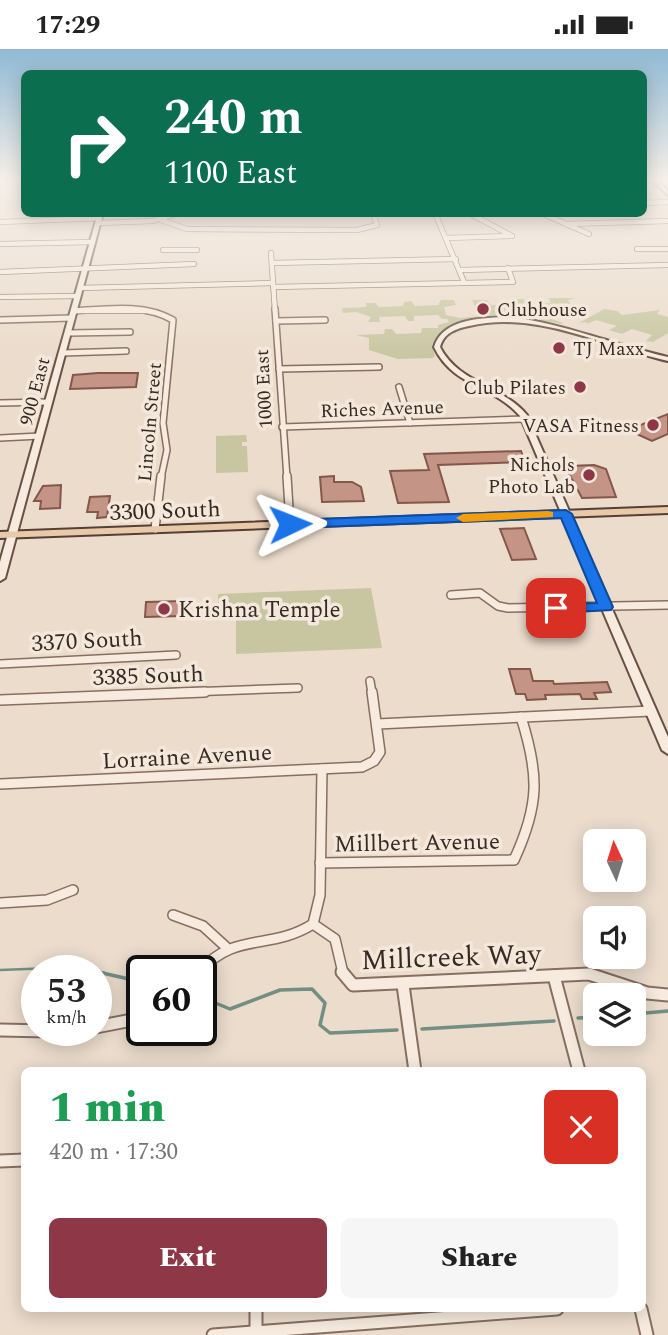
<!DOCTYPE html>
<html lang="en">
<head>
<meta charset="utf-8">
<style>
  body { margin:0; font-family:Spectral,serif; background:#f6f6f6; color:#222; height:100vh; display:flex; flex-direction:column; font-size:26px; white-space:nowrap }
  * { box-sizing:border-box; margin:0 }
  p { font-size:23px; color:#767676 }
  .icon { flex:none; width:38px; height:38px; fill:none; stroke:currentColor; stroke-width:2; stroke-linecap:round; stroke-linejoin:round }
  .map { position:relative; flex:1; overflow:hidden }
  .side { position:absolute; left:21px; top:1018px; width:625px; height:245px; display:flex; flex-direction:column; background:#fff; border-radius:10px; box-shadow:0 4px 18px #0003 }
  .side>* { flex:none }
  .guide { position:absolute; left:21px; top:21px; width:626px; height:147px; border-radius:10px; box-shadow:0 4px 18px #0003; background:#0b6e4f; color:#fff; overflow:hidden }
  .needle { width:46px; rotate:356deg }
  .tools { position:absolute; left:583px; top:780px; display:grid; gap:14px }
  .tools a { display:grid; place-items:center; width:63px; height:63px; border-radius:10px; background:#fff; box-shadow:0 4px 18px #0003; font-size:35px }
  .speed { position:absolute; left:21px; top:906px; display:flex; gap:14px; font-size:35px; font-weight:700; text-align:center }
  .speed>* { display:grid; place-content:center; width:91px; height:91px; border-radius:50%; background:#fff; box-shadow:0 4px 18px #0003; line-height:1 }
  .speed small { font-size:18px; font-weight:400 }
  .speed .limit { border:4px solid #111; border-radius:10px; background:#fff; color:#111 }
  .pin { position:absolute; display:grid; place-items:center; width:60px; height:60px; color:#fff; margin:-30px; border-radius:14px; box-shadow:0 4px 10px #0006 }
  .me { position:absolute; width:77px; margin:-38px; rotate:88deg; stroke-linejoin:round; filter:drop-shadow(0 0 5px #0008) }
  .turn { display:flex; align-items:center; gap:24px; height:147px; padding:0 28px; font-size:32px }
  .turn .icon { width:91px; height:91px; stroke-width:2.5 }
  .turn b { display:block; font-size:49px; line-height:60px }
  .round { display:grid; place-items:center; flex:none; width:74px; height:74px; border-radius:10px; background:#f6f6f6 }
  .summary { display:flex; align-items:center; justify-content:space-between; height:119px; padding:0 28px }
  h1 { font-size:42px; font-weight:800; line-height:52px; color:#1e9e55 }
  .action { display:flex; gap:14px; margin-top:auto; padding:14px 28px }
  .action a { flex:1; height:80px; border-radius:10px; background:#8e3847; color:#fff; font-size:28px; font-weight:800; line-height:80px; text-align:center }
  .action a+a { background:#f6f6f6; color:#222 }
  .status { display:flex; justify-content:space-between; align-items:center; height:49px; padding:0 35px; background:#fff; direction:ltr }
  .status svg { height:19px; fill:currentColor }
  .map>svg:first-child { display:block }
</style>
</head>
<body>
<div class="status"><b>17:29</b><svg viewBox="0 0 49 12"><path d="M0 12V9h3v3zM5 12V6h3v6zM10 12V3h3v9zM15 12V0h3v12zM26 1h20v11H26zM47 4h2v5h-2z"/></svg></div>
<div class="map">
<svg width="668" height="1286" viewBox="0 0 668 1286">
  <rect width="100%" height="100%" fill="#ebdccc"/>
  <g fill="#c8c6a0">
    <path d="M549,249H575L568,251L573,259L582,260C567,262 557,259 544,267L563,274L561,275C525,268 452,256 432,296L435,307L433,309L398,310L369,301V289L356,286L384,285L385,280H392L396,285L421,284L422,279H438V276L449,273L447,270H442L438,266L414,267V272H408L405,267L379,268L380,273H368L371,268L356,263L343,264L342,259L366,258V254H375L379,258L403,257L404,253L411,252L415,257L438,256L441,251H454L456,256L444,258L446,266L460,269L479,267L472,251H487L491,256L515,255L514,250H523L529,255L551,254Z"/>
    <polygon points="604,260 617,262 622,266 660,261 657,265 668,268 668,284 653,293 646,292 652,286 632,280 622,285 609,281 617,277 596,271 587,275 586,273 579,274"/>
    <polygon points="246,386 247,393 242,393 242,397 247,397 248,423 216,424 216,387"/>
    <polygon points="371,539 382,599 236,605 236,564 218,564 218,545"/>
  </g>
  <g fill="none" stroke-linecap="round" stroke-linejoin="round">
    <polyline stroke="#738e82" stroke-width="2.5" points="0,921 79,918 105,924"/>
    <g stroke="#738e82" stroke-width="3.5">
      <polyline points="98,923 142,933"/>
      <polyline points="201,948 230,960 280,941 312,940 325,954 320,976 330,984 397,981"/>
      <polyline points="634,965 668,962"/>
      <polyline points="578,969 595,968"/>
      <polyline points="422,980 554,972"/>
    </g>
  </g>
  <g fill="#c49586" stroke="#83574a" stroke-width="2">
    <polygon points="98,324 138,324 136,338 70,340 73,326"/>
    <polygon points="668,365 668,385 652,392 628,381"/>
    <polygon points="521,402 525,413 438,416 449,453 398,454 390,422 429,421 424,405"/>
    <polygon points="594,416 606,420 616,448 582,449 567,421 572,421 570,417"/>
    <polygon points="334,427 334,433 352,433 361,438 364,452 322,453 320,428"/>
    <polygon points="61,436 60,459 40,460 41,452 34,452 43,437"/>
    <polygon points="110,447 107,468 97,469 98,463 87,463 90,448"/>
    <polygon points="524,479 536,510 512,511 500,480"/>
    <polygon points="183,552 182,567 145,568 146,553"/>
    <polygon points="509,620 530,620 533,632 553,632 554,635 607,633 611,643 594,644 597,650 582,650 580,645 545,646 546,650 527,651 525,645 516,645"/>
  </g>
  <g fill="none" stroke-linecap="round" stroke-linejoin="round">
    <defs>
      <g id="street-far4">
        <polyline points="644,154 668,153"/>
        <polyline points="435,164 464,233"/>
        <polyline points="469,164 512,187"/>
        <polyline points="541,164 589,185"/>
        <polyline points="161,171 187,180 357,181 377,176 373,164"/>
        <polyline points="0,173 100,169"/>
        <polyline points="99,174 152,172 179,164"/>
        <polyline points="566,175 668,172"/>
        <polyline points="446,189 512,187"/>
        <polyline points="0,195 93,193"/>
        <polyline points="637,200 668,200"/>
        <polyline points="163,201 197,201"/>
        <polyline points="271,204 275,262"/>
        <polyline points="272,214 456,210"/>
        <polyline points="461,221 668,216"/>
        <polyline points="0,223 194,215"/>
        <polyline points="273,238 513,233 508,219"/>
        <polyline points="80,239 273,234"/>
        <polyline points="0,248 78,247"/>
        <polyline points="75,262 145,262"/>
      </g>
      <g id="street-far3">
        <polyline points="275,260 287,429"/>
        <path d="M74,262C105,260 145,254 173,271L163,374L167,401L161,429"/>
        <polyline points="0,271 72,269"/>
        <polyline points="276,272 325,271"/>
        <polyline points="68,284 130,283"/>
        <polyline points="62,304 126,302"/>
        <polyline points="279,320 379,318"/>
        <polyline points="399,338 410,374"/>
        <polyline points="0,354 49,353"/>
        <polyline points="282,378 525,370"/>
        <polyline points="0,389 40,387"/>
      </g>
      <g id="street-far2">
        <polyline points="287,427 290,475"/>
        <polyline points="155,480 161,427"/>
        <polyline points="451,546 480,544 498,557 508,559 668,556"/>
        <polyline points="0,615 176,606"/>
        <polyline points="370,632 372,644"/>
        <polyline points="162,644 298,639"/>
      </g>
      <g id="street-far1">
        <polyline points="0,651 205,643"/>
        <polyline points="377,675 651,662"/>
        <polyline points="0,735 362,718 374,712 380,703 372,643"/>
        <path d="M320,814L514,811C540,755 539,725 521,668"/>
        <polyline points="0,854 47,851 73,841"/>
        <polyline points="173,866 203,877 226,898"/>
        <polyline points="313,875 335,890 343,924"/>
        <path d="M200,922C236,882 270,902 313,875L320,846L322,720"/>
      </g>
      <g id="street">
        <polyline points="342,923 353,936 589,925 647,944 668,946"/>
        <polyline points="554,927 579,1022"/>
        <polyline points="403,936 415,1022"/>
        <polyline points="96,978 142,969"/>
        <polyline points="0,981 48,982"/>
        <polyline points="0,1112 24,1111"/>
        <polyline points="256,1260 256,1283"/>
        <polyline points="641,1260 647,1286"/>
        <polyline points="213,1286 557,1260"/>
      </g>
      <g id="secondary">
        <polygon points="653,132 658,132 668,142 668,146"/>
        <polygon points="98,164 103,164 5,529 0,532 0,513"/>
        <path d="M511,268C565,275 615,296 668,308V312C603,297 536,261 469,277C455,280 444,284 440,298C458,334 502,336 527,366L668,688V705L662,701L520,367C492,335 454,339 434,298C443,268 486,269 511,268Z"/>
      </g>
      <polygon id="primary" points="668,458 668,464 0,489 0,483"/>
    </defs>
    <use href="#street-far4" stroke="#866f61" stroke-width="6"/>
    <use href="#street-far3" stroke="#866f61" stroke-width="8"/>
    <use href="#street-far2" stroke="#866f61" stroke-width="10"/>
    <use href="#street-far1" stroke="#866f61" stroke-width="12"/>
    <use href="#street" stroke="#866f61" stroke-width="15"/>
    <use href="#secondary" stroke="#685044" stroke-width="4"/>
    <use href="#primary" stroke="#553e35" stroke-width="4"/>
    <use href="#street-far4" stroke="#f6ebde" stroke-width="4.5"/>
    <use href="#street-far3" stroke="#f6ebde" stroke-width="5"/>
    <use href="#street-far2" stroke="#f6ebde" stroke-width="7"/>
    <use href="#street-far1" stroke="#f6ebde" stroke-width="9"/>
    <use href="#street" stroke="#f6ebde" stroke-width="11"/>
    <use href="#secondary" fill="#f6ebde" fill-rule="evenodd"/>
    <use href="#primary" fill="#e8caa9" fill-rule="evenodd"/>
  </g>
  <linearGradient id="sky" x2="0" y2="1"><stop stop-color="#8fb9d4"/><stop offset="0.42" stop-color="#f6efe8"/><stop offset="1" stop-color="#f6efe8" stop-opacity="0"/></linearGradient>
  <rect width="668" height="312" fill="url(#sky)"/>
  <polygon fill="#1a73e8" stroke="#114b97" stroke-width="2" points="566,461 572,465 613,558 611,561 556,564 549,559 556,555 597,554 561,469 290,479 283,475 290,471"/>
  <polygon fill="#f59e0b" points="548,462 553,463 553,468 463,473 456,469 463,465"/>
  <g fill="#8e3847" stroke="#f3e8db" stroke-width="2.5">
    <circle cx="483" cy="260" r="7"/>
    <circle cx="559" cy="299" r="7"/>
    <circle cx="580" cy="338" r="7"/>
    <circle cx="653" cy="376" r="7"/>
    <circle cx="589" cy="426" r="7"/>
    <circle cx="164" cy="560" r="7"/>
  </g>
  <g text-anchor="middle" stroke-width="7" stroke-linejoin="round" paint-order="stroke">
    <g font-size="19" fill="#382a23" stroke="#f3e8db" text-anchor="end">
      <text x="497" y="267" text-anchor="start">Clubhouse</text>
      <text x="573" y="306" text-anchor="start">TJ Maxx</text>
      <text x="566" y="345">Club Pilates</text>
      <text x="639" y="383">VASA Fitness</text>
      <text x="575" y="422">Nichols<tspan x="575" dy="22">Photo Lab</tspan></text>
    </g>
    <g font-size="19" fill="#382a23" stroke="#f3e8db">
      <text transform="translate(263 340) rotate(-93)" y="7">1000 East</text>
      <text transform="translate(34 342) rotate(-75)" y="7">900 East</text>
      <text transform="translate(382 359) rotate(-2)" y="7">Riches Avenue</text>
      <text transform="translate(149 373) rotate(-85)" y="7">Lincoln Street</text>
    </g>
    <g font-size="23" fill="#382a23" stroke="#f3e8db">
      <text transform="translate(165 461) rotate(-2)" y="8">3300 South</text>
      <text transform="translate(87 591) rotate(-3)" y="8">3370 South</text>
      <text transform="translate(148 626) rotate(-2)" y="8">3385 South</text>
      <text transform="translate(187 707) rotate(-3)" y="8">Lorraine Avenue</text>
      <text transform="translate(417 793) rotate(-1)" y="8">Millbert Avenue</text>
    </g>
    <g font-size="23" fill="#382a23" stroke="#f3e8db" text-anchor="start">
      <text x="178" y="568">Krishna Temple</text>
    </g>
    <g font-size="28" fill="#382a23" stroke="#f3e8db">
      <text transform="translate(451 907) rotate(-2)" y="10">Millcreek Way</text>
    </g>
  </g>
</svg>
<div class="tools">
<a><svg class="needle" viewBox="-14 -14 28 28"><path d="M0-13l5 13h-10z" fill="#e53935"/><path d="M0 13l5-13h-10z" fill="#767676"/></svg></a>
<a><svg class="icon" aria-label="sound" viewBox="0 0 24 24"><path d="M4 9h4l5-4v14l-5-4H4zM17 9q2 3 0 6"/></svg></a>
<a><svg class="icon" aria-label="layers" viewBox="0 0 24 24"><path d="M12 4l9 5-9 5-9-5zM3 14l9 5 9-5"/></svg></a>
</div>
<div class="speed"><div>53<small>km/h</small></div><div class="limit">60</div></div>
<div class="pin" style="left:556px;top:559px;background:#d93025"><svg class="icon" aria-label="arrive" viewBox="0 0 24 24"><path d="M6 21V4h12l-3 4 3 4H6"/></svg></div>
<svg class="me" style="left:290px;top:475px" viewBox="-20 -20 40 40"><path d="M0-17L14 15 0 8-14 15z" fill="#1a73e8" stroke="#fff" stroke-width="4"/></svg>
<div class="guide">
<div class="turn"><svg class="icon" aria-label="right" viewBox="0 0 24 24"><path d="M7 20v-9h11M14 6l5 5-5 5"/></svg><div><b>240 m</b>1100 East</div></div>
</div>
<section class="side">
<div class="summary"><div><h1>1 min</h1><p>420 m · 17:30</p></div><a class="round" style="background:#d93025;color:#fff"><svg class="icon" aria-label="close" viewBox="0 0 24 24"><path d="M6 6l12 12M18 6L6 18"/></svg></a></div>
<div class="action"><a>Exit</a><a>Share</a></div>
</section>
</div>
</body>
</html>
